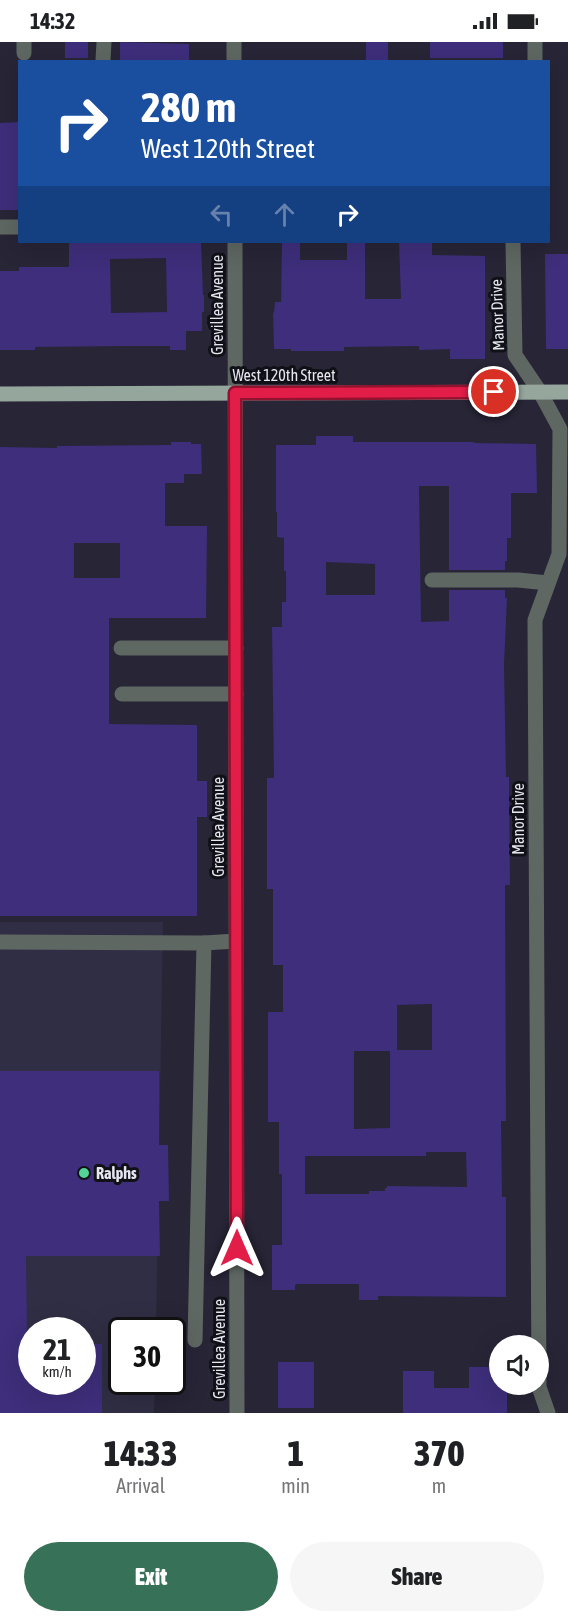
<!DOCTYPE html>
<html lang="en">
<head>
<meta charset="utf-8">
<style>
  body { margin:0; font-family:"Asap Condensed",sans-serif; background:#f6f6f6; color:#202124; height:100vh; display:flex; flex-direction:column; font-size:22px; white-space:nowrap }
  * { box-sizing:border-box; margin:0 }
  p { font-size:20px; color:#757577 }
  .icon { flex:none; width:33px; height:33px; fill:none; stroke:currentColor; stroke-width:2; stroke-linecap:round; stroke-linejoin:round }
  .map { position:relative; height:1371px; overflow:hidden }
  .side { display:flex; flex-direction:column; background:#fff; flex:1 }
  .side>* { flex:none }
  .hud { position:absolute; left:18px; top:18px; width:532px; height:183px; border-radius:0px; box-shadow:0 6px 24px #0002; background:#1a4fa0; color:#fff; overflow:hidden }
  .tools { position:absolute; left:489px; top:1293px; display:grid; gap:12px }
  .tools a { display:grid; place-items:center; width:60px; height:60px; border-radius:50%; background:#fff; box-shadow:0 6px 24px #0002; font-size:30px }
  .speed { position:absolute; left:18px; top:1275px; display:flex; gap:12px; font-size:30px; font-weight:700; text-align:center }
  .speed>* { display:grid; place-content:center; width:78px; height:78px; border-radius:50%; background:#fff; box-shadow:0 6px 24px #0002; line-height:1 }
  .speed small { font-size:15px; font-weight:400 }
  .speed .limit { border:3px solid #111; border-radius:9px; background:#fff; color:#111 }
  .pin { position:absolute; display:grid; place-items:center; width:51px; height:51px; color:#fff; margin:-26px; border:3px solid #fff; border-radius:50%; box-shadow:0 2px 6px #0007 }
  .me { position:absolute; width:66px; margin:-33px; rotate:0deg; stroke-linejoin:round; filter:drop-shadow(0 0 4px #0008) }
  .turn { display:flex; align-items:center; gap:21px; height:126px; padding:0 24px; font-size:27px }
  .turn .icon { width:78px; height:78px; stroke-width:2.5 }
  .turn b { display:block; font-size:42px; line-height:51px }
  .lanes { display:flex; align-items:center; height:57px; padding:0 24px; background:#0003; justify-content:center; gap:30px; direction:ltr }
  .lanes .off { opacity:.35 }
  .eta { display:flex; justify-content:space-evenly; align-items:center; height:102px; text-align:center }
  .eta b { font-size:36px; font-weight:800; line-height:42px }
  .button { display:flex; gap:12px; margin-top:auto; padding:12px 24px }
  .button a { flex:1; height:69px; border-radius:36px; background:#377157; color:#fff; font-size:24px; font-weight:800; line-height:69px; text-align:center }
  .button a+a { background:#f6f6f6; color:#202124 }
  .status { display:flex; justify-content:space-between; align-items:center; height:42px; padding:0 30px; background:#fff; direction:ltr }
  .status svg { height:16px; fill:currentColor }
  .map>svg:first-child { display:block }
</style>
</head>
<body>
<div class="status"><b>14:32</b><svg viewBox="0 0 49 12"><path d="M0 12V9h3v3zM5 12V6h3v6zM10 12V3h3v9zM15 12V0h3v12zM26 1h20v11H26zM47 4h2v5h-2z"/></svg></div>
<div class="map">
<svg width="568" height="1371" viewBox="0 0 568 1371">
  <rect width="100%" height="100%" fill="#272536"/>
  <path fill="#302e44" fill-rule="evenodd" d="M0,880H163L156,1288H122V1340H155L154,1371H0ZM32,1288H82V1340H32Z"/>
  <g fill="#3e2e7b" fill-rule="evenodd">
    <rect x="65" y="0" width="23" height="16"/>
    <polygon points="120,0 189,2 189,20 120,18"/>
    <rect x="366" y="0" width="22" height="20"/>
    <rect x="430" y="0" width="73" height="16"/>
    <polygon points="20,80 20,168 0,168 0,81"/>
    <path d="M69,200H201L203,253H204V270H202V289H186V308H170V304H126L35,305V308H0V229H19V225H69ZM166,216L167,270L111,271L110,217Z"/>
    <polygon points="282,200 300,200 300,218 347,218 347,200 365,200 365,257 401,257 399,200 432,200 432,213 485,214 485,317 450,317 450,307 419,308 419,304 344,305 344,309 291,309 291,307 274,307 273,270 274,271 275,260 281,260"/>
    <polygon points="545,212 568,212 568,307 546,307"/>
    <path d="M316,394H353V400H474V401L536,402L537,451H511V496H507V519H505V528H449V444H419L421,580L449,579V548H505V556H507L504,623L506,735H509L510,843H505L506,1079H501L502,1155H506V1255L378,1254V1258H359V1242H297L295,1243V1248H272V1203H282V1132H279V1080H268V970H283V923H273V847H267V736H274L272,585H282V560H286V529H284V496L277,495V470H276V403H316ZM326,520L375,522V553H326ZM432,962V1008H397V963ZM354,1009H390V1086L354,1087ZM426,1110H466L467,1145L387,1144V1146H385V1149H369V1152H305V1114H426Z"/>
    <path d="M171,400H191V402H201L202,432H184V441H165V484H207L206,576H109V682L197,683V739H207V775H197V874H0V405L57,406V404L171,403ZM74,501H120V536H74Z"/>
    <polygon points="0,1029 159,1029 159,1103 168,1103 169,1159 159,1159 160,1214 26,1214 27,1302 32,1302 32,1340 82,1340 82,1302 102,1302 102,1371 0,1371"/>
    <rect x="278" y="1320" width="36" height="46"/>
    <polygon points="469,1325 500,1325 500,1342 507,1342 507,1371 403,1371 403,1329 434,1329 434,1346 469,1346"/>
  </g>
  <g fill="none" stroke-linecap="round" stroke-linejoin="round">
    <g stroke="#5f6762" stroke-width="15">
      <polyline points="24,0 24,11"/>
      <polyline points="234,0 234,20"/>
      <polyline points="103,18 104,0"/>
      <polyline points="535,20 535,0"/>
      <polyline points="0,185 20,185"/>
      <polyline points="235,200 237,1371"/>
      <polyline points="513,200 515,313 540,350 560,387 559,512 535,578 539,1345 548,1371"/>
      <polyline points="432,538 518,538 548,541"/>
      <polyline points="121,606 236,606"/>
      <polyline points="122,652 236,652"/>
      <polyline points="0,900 204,901 236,899"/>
      <polyline points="195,1298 204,901"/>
    </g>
    <polyline stroke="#95a79c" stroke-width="15" points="0,352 568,350"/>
  </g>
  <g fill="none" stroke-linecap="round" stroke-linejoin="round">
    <defs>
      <polyline id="route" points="237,1206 235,351 494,350"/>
    </defs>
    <use href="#route" stroke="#92132f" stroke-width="15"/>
    <use href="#route" stroke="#e11d48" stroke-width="10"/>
  </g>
  <circle fill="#54d396" stroke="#101017" stroke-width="2" cx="84" cy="1131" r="6"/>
  <g text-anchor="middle" stroke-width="6" stroke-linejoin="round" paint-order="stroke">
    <g font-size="16" fill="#e6e6f1" stroke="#101017">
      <text transform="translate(217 263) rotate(-90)" y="6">Grevillea Avenue</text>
      <text transform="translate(497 273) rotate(-92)" y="6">Manor Drive</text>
      <text x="284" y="339">West 120th Street</text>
      <text transform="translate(518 777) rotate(-90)" y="6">Manor Drive</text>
      <text transform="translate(218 785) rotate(-90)" y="6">Grevillea Avenue</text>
      <text transform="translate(219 1307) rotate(-90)" y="6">Grevillea Avenue</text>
    </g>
    <g font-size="16" font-weight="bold" fill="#e6e6f1" stroke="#101017" text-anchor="start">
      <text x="96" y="1137">Ralphs</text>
    </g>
  </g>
</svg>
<div class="tools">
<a><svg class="icon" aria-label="sound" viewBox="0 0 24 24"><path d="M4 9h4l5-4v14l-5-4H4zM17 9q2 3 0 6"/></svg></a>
</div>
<div class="speed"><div>21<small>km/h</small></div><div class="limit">30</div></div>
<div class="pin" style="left:494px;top:350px;background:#d93025"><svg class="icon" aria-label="arrive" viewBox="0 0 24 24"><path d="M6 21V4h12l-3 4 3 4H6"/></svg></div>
<svg class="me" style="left:237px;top:1206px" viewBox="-20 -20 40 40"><path d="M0-17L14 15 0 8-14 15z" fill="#e11d48" stroke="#fff" stroke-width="4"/></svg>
<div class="hud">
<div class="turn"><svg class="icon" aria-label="right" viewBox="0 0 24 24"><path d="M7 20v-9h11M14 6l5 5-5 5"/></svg><div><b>280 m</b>West 120th Street</div></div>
<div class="lanes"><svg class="icon off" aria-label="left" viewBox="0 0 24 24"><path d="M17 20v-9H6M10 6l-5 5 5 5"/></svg><svg class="icon off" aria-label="ahead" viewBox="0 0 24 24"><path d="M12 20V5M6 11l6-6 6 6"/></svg><svg class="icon" aria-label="right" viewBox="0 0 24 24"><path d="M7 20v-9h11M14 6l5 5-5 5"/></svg></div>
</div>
</div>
<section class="side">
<div class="eta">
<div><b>14:33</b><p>Arrival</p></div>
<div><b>1</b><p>min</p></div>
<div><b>370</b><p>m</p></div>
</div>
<div class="button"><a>Exit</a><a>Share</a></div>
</section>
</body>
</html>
